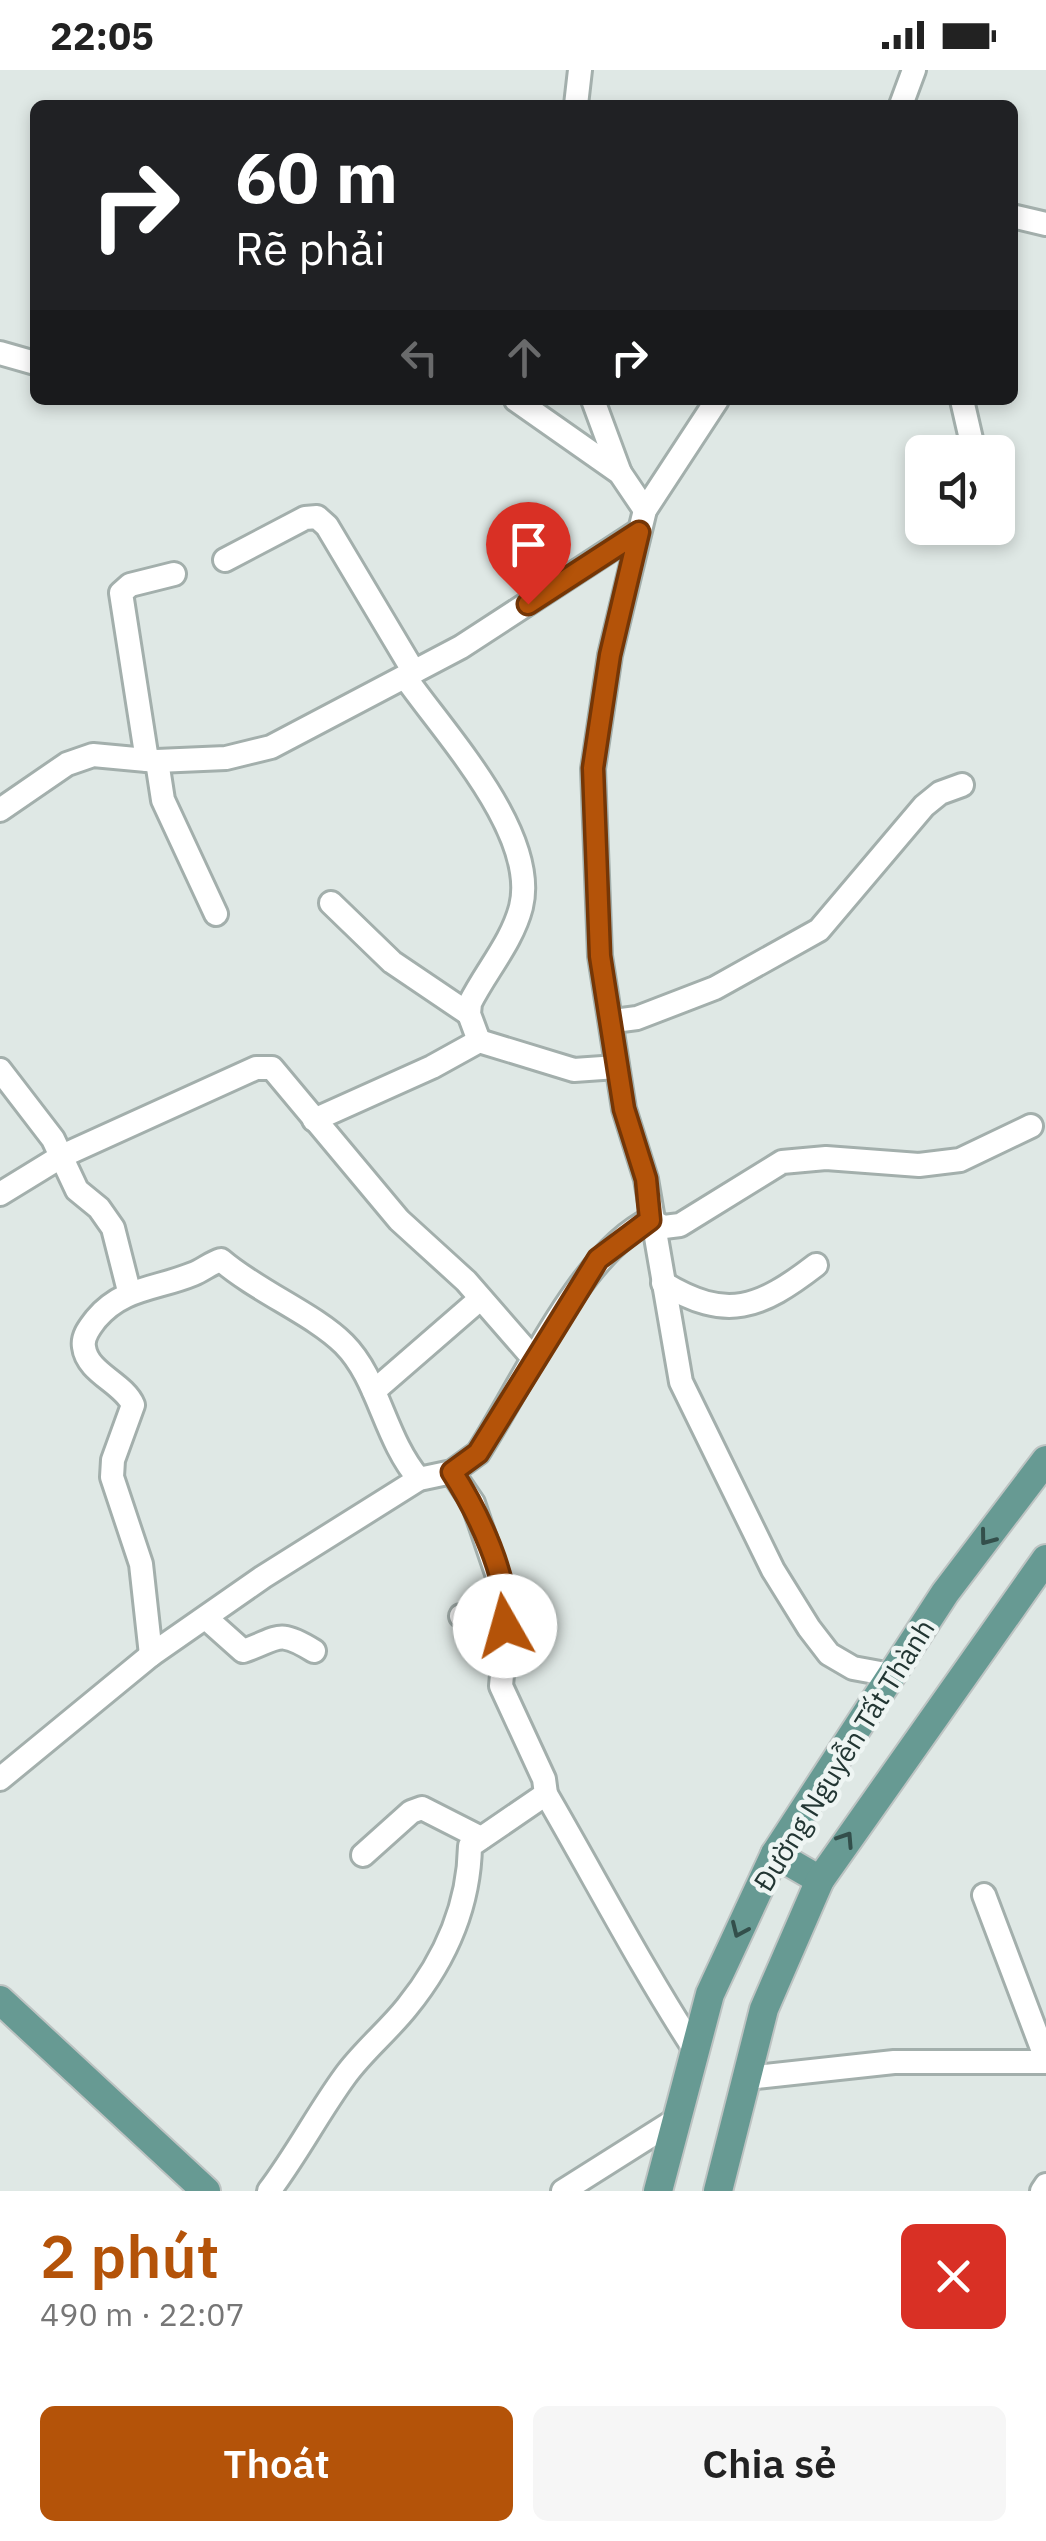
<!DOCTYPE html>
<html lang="vi">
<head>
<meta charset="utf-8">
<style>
  body { margin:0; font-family:"IBM Plex Sans",sans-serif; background:#f6f6f6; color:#222; height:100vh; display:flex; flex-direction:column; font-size:38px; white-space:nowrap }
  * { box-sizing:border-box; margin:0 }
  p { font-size:32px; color:#767676 }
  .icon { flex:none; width:55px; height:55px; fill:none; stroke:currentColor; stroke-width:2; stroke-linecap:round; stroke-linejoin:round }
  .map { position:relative; height:2121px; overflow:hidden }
  .details { display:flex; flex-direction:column; background:#fff; flex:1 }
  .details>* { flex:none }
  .guide { position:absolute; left:30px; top:30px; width:988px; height:305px; border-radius:15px; box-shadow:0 5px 15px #0003; background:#202124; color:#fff; overflow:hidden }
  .buttons { position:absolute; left:905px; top:365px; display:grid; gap:20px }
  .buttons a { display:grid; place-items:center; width:110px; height:110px; border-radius:15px; background:#fff; box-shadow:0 5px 15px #0003; font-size:50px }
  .pin { position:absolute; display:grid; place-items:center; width:85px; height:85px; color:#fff; margin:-102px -42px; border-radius:50% 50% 50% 0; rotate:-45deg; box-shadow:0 0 10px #0007 }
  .pin .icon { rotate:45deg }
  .me { position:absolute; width:110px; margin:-55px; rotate:353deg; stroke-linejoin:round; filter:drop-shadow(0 0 8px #0008) }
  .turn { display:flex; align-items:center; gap:35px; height:210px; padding:0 40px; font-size:45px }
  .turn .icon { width:130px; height:130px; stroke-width:2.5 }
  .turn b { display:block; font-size:70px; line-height:85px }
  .lanes { display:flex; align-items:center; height:95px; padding:0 40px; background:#0003; justify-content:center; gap:50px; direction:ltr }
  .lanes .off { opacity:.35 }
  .round { display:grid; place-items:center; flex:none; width:105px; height:105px; border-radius:15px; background:#f6f6f6 }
  .head { display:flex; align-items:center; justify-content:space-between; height:170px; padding:0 40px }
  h1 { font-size:60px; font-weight:600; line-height:75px; color:#b45309 }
  .primary-button { display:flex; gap:20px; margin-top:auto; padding:20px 40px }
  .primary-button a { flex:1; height:115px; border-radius:15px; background:#b45309; color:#fff; font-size:40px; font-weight:600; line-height:115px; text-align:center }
  .primary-button a+a { background:#f6f6f6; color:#222 }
  .status { display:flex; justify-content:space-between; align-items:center; height:70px; padding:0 50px; background:#fff; direction:ltr }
  .status svg { height:28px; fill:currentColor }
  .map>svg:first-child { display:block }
</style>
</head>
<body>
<div class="status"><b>22:05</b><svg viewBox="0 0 49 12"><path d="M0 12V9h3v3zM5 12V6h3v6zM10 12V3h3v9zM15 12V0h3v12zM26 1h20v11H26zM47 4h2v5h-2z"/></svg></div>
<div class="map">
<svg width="1046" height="2121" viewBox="0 0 1046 2121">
  <rect width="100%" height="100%" fill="#dfe8e5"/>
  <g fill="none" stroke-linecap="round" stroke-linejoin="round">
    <defs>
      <g id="minor">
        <polyline points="576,35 580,0"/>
        <polyline points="901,35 914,0"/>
        <polyline points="1012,146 1046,154"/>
        <polyline points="0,283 35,293"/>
        <polyline points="516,330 620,403 645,440"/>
        <polyline points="593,330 620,403"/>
        <polyline points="717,330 645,440 610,585 593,699 600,886 624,1039 646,1109 681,1312 773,1500 809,1558 829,1584 853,1598 891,1605"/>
        <polyline points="962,330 974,382"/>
        <polyline points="225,490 305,448 317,447 327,456 414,602"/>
        <path d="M405,607C445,664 539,764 521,837C512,872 486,901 470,933L469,944L479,971"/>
        <polyline points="147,690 121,523 130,515 174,504"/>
        <polyline points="157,691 163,730 216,844"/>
        <polyline points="0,740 67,694 93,685 157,691 226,688 271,677 461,577 639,461"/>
        <polyline points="331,833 392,892 469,944"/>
        <polyline points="614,951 637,948 715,918 819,860 924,736 940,723 962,715"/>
        <polyline points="0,1000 53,1069 77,1120 99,1138 113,1158 129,1221"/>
        <polyline points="314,1050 432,997 479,971 574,1000 617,997"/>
        <polyline points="0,1124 62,1086 256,998 272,998 399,1150 466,1211 533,1288"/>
        <path d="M663,1213C727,1252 760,1238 816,1195"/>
        <polyline points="374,1321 480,1229"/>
        <path d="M452,1402L473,1433L508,1536L501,1616L544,1709L546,1724C596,1810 641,1897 695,1980"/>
        <polyline points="461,1546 508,1536"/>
        <path d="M206,1548L243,1581C279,1569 277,1558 314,1581"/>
        <path d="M151,1585L141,1494L112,1407L113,1390L133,1335C124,1313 87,1303 84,1277C82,1266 90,1257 96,1249C123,1217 157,1219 193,1204C203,1200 211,1193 221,1190C258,1222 314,1244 344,1274C379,1309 384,1368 419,1409"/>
        <path d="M0,1709L151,1585L263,1507L419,1409L452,1402L478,1383C521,1317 580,1183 650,1150L664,1157L680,1155L782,1092L826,1088L919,1095L960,1090L1031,1056"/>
        <polyline points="363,1785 411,1742 422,1738 481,1768"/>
        <polyline points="984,1825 1046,1989"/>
        <polyline points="747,2008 894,1992 1046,1992"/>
        <path d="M269,2121C297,2084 318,2043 345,2006C363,1981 388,1961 407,1937C445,1890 469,1837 470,1776L546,1724"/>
        <polyline points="563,2121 677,2049"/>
        <polyline points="1042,2121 1046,2115"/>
      </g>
      <g id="major">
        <polyline points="775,1784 820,1810"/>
        <polyline points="0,1930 206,2121"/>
        <polyline points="658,2121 710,1924 775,1784 945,1523 1046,1390"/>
        <polyline points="718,2121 764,1939 820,1810 1046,1489"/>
      </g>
    </defs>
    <use href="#minor" stroke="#a3afac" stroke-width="28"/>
    <use href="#major" stroke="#bdc3c2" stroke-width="32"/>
    <use href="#minor" stroke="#fff" stroke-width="22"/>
    <use href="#major" stroke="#679a93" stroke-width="28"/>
  </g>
  <defs><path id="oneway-chevron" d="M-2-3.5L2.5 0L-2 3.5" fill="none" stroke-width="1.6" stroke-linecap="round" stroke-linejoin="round" transform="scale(2.5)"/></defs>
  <g stroke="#334f4b">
    <use href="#oneway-chevron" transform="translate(987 1468) rotate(127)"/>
    <use href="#oneway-chevron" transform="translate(846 1769) rotate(-57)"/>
    <use href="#oneway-chevron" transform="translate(739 1860) rotate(114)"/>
  </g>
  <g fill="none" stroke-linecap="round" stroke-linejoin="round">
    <defs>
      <path id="route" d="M505,1556C512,1512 476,1439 452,1402L478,1383L598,1189L650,1150L646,1109L624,1039L600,886L593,698L610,585L639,462L528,534"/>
    </defs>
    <use href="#route" stroke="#753606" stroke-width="25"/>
    <use href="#route" stroke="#b45309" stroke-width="18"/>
  </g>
  <g text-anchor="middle" stroke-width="9" stroke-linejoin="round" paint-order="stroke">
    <g font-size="28" fill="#223633" stroke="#eef5f3">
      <text transform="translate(844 1685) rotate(-58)" y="10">Đường Nguyễn Tất Thành</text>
    </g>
  </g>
</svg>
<div class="buttons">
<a><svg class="icon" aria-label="sound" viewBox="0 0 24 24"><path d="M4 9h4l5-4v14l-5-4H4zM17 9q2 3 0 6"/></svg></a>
</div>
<div class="pin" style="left:528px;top:534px;background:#d93025"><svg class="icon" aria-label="arrive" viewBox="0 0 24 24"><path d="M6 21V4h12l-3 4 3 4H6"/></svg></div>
<svg class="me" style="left:505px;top:1556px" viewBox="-20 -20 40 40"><circle r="19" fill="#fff"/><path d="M0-13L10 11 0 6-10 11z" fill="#b45309"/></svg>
<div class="guide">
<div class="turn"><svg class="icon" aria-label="right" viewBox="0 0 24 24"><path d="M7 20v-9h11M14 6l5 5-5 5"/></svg><div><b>60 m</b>Rẽ phải</div></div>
<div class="lanes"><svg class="icon off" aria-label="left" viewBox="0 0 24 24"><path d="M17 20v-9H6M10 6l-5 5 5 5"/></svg><svg class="icon off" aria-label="ahead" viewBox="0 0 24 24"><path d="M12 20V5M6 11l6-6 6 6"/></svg><svg class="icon" aria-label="right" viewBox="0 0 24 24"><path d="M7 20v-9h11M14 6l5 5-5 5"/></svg></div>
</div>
</div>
<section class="details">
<div class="head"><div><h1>2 phút</h1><p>490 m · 22:07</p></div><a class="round" style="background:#d93025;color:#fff"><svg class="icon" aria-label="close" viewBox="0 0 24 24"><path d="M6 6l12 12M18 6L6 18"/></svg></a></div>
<div class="primary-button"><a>Thoát</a><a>Chia sẻ</a></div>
</section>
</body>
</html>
